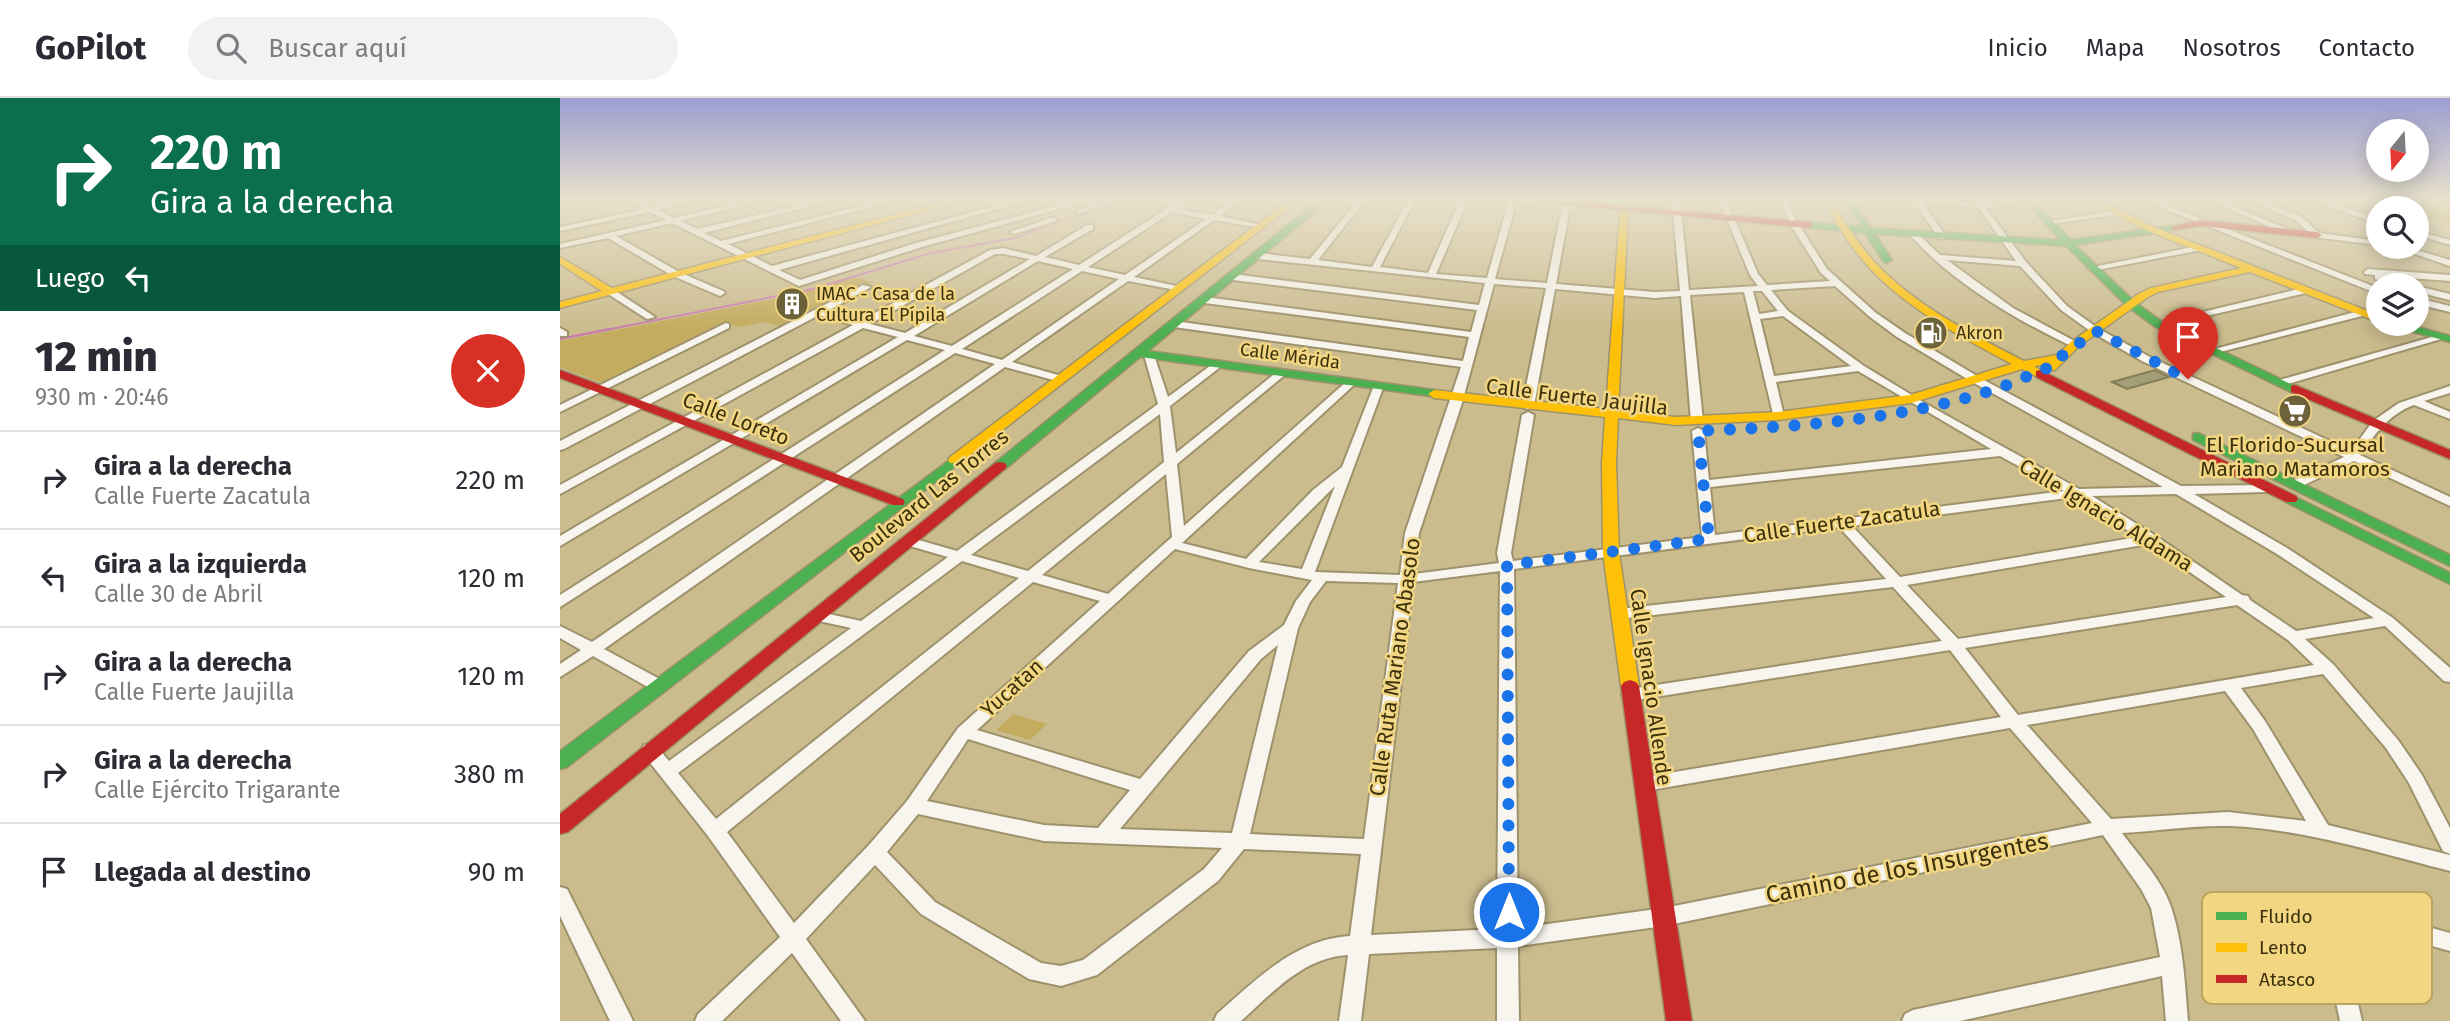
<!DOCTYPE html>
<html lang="es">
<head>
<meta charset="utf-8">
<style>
  body { margin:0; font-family:"Fira Sans",sans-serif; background:#f2f2f3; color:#2b2b33; height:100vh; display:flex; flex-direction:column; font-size:26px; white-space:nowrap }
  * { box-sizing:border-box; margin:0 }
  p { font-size:23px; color:#7c7c81 }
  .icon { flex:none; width:38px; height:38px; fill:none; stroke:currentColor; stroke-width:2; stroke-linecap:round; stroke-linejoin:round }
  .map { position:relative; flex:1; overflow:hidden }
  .side { display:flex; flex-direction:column; background:#fff; width:560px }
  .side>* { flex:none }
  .hud { background:#0b6e4f; color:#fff; overflow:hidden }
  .needle { width:46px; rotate:198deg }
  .controls { position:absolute; left:1806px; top:21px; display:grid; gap:14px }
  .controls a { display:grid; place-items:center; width:63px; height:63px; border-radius:50%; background:#fff; box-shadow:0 4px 18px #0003; font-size:35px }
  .pin { position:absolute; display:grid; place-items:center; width:60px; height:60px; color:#fff; margin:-72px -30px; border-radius:50% 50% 50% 0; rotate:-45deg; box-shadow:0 0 7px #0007 }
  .pin .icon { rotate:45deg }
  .me { position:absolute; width:77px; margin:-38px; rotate:0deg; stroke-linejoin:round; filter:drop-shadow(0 0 5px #0008) }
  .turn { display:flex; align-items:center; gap:24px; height:147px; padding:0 35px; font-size:32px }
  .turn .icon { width:91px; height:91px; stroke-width:2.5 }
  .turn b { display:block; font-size:49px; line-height:60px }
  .then { display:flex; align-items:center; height:66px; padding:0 35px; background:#0003; gap:14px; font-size:26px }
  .round { display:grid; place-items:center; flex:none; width:74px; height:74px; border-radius:37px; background:#f2f2f3 }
  .summary { display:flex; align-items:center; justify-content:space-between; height:119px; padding:0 35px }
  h1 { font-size:42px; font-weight:800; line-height:52px }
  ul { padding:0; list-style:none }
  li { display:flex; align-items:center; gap:21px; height:98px; padding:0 35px; border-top:2px solid #e1e1e2 }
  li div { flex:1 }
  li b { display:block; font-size:26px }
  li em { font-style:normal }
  header { display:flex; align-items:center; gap:42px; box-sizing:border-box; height:98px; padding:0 35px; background:#fff; border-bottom:2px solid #e1e1e2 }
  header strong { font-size:33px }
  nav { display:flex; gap:38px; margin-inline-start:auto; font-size:24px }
  .search { width:490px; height:63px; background:#f2f2f3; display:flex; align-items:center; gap:18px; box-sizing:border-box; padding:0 24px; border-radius:38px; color:#7c7c81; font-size:26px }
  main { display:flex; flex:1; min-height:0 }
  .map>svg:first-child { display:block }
</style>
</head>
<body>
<header>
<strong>GoPilot</strong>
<div class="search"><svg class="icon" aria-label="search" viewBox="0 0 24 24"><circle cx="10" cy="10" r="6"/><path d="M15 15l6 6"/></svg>Buscar aquí</div>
<nav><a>Inicio</a><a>Mapa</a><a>Nosotros</a><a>Contacto</a></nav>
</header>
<main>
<section class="side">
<div class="hud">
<div class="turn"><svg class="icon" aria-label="right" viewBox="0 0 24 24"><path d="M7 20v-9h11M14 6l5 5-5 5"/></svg><div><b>220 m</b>Gira a la derecha</div></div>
<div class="then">Luego<svg class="icon" aria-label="left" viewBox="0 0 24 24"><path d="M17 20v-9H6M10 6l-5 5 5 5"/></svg></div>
</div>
<div class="summary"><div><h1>12 min</h1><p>930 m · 20:46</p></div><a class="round" style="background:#d93025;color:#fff"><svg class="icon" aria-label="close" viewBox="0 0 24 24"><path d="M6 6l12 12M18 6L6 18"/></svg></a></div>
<ul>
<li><svg class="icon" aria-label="right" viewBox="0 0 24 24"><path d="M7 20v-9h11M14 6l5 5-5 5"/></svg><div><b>Gira a la derecha</b><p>Calle Fuerte Zacatula</p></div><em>220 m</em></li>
<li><svg class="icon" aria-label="left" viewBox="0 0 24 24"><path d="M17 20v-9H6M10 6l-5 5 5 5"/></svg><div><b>Gira a la izquierda</b><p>Calle 30 de Abril</p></div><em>120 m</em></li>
<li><svg class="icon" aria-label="right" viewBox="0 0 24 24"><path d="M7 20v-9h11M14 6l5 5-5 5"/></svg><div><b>Gira a la derecha</b><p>Calle Fuerte Jaujilla</p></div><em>120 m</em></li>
<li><svg class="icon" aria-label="right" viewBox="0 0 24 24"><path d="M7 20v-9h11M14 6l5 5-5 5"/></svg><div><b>Gira a la derecha</b><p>Calle Ejército Trigarante</p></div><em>380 m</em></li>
<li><svg class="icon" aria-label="arrive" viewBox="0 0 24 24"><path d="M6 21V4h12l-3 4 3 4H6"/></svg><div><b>Llegada al destino</b></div><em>90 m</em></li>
</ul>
</section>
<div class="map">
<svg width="1890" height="923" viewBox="0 0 1890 923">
  <rect width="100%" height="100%" fill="#cbbc8e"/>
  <g fill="#c3ac5e">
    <polygon points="1817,102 1890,102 1890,126 1857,116 1857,110 1838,110"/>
    <polygon points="294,179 313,184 224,229 204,224 179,229 166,225 42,285 0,269 0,243 234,197"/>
    <polygon points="453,616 487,626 470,642 436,632"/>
  </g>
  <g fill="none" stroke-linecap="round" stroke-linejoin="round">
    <polyline stroke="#ca7eb0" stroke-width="2" points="41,233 253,191 371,155 455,140 499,123 569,102"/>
    <polyline stroke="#ca7eb0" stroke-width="2.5" points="0,241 50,231"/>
  </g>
  <polygon fill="#a39d78" stroke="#847e56" stroke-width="2" points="1595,272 1609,279 1567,291 1552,284"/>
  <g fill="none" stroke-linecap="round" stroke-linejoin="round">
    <defs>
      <g id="street">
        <polygon points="69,102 79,102 92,109 123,102 139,102 99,112 114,120 191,102 206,102 120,123 138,131 259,102 273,102 144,135 161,143 325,102 339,102 168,146 212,168 457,102 470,102 219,172 240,182 356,145 519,102 532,102 362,149 239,188 112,125 56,138 119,174 163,193 165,195 160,198 113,178 48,140 0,150 0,146 106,122 90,114 0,133 0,129 84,111"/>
        <polygon points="548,102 561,102 519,115 515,113"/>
        <path d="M620,102H629L617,111L652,117L672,102H681L660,118L705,128L701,130L654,122L574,179L621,189V193L568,183L452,264L505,279V283L501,284L445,269L44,551L105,584L107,588L105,592H93L33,558L0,579V566L21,552L0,540V528L32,544L435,266L395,255L0,509V497L385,252L347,242L0,448V438L338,239L303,230L0,396V387L293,227L259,217L4,351L0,352V343L303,187L311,189L266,214L300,223L430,152L443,150L476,158L527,127H533V131L485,159L519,167ZM612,114L646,121L565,177L528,169ZM435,156H443L470,161L345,235L310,226ZM478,163L513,171L392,248L354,238ZM522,173L559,181L442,262L402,251Z"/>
        <path d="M798,102H805L758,162L812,169L848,102H855L820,169L868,175L900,102H908L876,176L927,180L949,102H957L935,181L987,185L1002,109L1006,107L1010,109L996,186L1095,194L1120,193L1112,102H1120L1129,192L1198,188L1190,177L1168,124L1172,122L1176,124L1198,176L1207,187L1270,183L1261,175L1232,129L1239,127L1267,171L1316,215L1345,235L1422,281L1621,388L1710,387L1712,390L1710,393L1706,394L1634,396L1727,450L1833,520L1890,570V584L1884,583L1825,528L1745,541L1773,566L1838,642L1862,677L1890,730V756L1883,753L1849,685L1826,650L1763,576L1681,590L1705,623L1768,727L1890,757V773C1818,755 1744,731 1670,728C1634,727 1598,733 1562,735C1579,758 1602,782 1611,809C1623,844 1625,886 1628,923H1606L1602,878L1400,923H1342L1345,916L1353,912L1600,859L1591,810L1581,791L1543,737L1104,828L958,848L959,923H937V850L809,856L801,923H779L788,857C744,859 712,895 681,923H654L657,916C696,882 735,841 790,838L801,756L684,751L658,783L537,877L501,888L469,881L361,816L315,767L246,841L305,923H281L232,855L162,923H135L138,916L220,839L148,738L84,657L81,652L84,647C97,644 101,654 109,663L291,530L250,521L247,518L250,515L255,513L301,523L388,459L343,446L341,443L343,440L348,439L397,453L598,306L584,257L585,255H593L594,257L608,299L654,265H662L663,267L610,308L616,355L717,274H725L726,276L617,366L624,428L786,284H794L795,286L622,445L686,461L753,392L782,369L813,290L818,287L822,288L823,290L755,474L840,477L845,435L901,269L614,229L609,226L614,223L903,263L909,239L645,205L640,202L645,199L911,234L917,212L673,182L669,179L673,176L919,207L925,185L698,161L694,158L698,155L750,161ZM934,186L986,190L962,308L964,310L968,311L974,308L995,191L1095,200L1121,198L1131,323L1133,325H1141L1143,323L1130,197L1184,194L1214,320H1222L1224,318L1216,284L1298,273L1431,351L1149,382L1144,333L1138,330L1132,333L1142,439L953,463L951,455L974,317L968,314L962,317L937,455L939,465L854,476L859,435L902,305ZM1275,188L1310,219L1337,239L1414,285L1603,389L1519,391L1368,307L1304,268L1228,213L1211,192ZM1193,193H1202L1218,213L1199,216ZM1223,218L1291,268L1214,278L1200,221ZM600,316L604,364L468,473L411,457ZM1440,358L1504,393L1155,437L1150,389ZM606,376L612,439L548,496L482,477ZM775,388L742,471L699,464ZM1616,396L1717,456L1814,520L1736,533L1690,502L1688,498L1682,497L1596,438L1532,398ZM1515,399L1578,439L1340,479L1292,428ZM1279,429L1326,481L1059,511L1052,516L1059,521L1333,489L1382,543L1070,591L1064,593L1062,597L1064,601L1070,603L1390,552L1441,619L1085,679L1079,681L1076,686L1079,691L1085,693L1450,630L1532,725L1104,810L958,830L954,471ZM1589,446L1666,499L1398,541L1347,487ZM615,451L689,470L752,482L736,503L724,527L689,553L580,681L417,632ZM402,463L459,480L156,721L118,675ZM940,473L937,831L811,837L853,484ZM766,483L838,485L804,741L690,736L738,530L750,504ZM473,484L540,503L398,630L347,703L308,748L234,825L167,734ZM1677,507L1728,542L1754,567L1458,617L1405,550ZM718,547L672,735L560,731L701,561ZM1665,593L1693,631L1746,723L1668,714L1551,721L1467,627ZM408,641L570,692L538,730L484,727L367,703ZM358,716L484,743L662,750L644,771L523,862L501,868L481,865L375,804L327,754Z"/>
        <polygon points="1160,102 1168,102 1172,120 1165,118"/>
        <polygon points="1220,102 1228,102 1237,126 1231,126"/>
        <path d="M1347,102L1429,106L1481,102L1426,110L1466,164L1507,208L1539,231L1590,259L1791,353L1813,323L1839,305L1890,288V295L1864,303L1890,314V321L1854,307C1829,316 1815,336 1800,357L1890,399V408L1794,363L1740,389H1732L1730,386L1732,383L1784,359L1582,263L1533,235L1501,212L1460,168L1387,162L1453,210L1520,246L1511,248C1453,220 1393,185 1350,137L1357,135L1380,157L1456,163L1418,109L1362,105L1387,139L1383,141H1380L1354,105Z"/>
        <polygon points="1582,102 1593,102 1818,190 1818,196"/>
        <polygon points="1647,102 1658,102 1737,135 1730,137"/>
        <polygon points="1687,102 1698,102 1741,118 1759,135 1818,143 1818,147 1754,139 1735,122"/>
        <polygon points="1751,102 1763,102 1818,121 1818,126"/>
        <polygon points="1554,113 1558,115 1557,117 1488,126 1484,124"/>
        <polygon points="493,119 497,121 496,123 454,136 450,134"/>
        <polygon points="1857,133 1890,142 1890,147 1857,137"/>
        <polygon points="1638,148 1641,148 1641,152 1532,173 1528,170"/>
        <polygon points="1834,149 1846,149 1890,162 1890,168"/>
        <polygon points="1808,171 1890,177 1890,183 1823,178 1848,187 1835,187 1815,181 1815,177 1805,176 1804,174"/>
        <polygon points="1857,188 1890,196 1890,202 1857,194"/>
        <polygon points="1743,190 1746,191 1746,195 1598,229 1593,226"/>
        <polygon points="48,192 54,192 95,219 87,221 48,196"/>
        <polygon points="1857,200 1890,208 1890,214 1857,206"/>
        <polygon points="1799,213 1802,214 1802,218 1652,256 1647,253"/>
        <polygon points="166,225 169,226 169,230 0,314 0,307"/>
        <polygon points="0,230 7,234 7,238 0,238"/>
        <polygon points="1879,237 1888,239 1724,287 1720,288 1715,285 1716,283"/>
        <polygon points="0,789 7,791 73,923 50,923 0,818"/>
        <polygon points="1778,804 1890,835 1890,853 1779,822 1802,923 1780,923 1757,815 1760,809"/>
      </g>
      <g id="fast">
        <polygon points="759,102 769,102 588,253 874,292 878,293 878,299 580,259 445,371 435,371 433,368 435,365"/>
        <polygon points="1285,102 1293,102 1311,130 1500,142 1464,102 1473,102 1511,142 1618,127 1619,129 1615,132 1515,147 1575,204 1602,224 1741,291 1735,295 1731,294 1594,228 1567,208 1506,148 1315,136 1332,162 1327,165 1324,164 1305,135 1249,130 1245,127 1249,124 1302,129"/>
        <polygon points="1831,226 1847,226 1890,238 1890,244 1832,228"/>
        <polygon points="1638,335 1890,457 1890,468 1633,342 1633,336"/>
        <polygon points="395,358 402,362 400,365 7,669 0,671 0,653"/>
        <polygon points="1731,397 1890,475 1890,486 1726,404 1724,401 1726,398"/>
      </g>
      <g id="slow">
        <polygon points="391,102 407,102 0,210 0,204 42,193 0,166 0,159 52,190"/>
        <polygon points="729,102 739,102 400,365 390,365 388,362 390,359"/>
        <polygon points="935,102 964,102 976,106 972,109"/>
        <path d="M1264,102H1272C1284,123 1296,143 1312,161C1352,206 1411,236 1464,263L1497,257L1511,244L1580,195L1591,190L1681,170L1588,133L1526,102H1538L1594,129L1818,217V224L1690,174L1598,194L1588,199L1519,248L1495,272H1487L1485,269L1488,266L1474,268L1486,276L1480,280L1462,271L1351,305L1218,322L1116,327L1058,320L1056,365L1059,455L1079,588L1076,592H1064L1061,588L1043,455L1042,365L1045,319L874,300L868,296L874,292L1046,311L1060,114L1064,111L1068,114L1058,313L1116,319L1218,314L1350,297L1452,266C1401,239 1345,210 1306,166C1289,147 1276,125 1264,102Z"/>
      </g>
      <g id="jam">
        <polygon points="955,102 994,102 1249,124 1253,127 1249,130"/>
        <polygon points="1640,122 1757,134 1762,137 1757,140 1640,128 1615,132 1611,129"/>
        <polygon points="0,272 343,401 345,404 343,407 333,407 0,280"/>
        <polygon points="1480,272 1736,398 1738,401 1736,404 1726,404 1476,279 1476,273"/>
        <polygon points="1735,287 1890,352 1890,361 1731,294 1731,288"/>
        <polygon points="440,364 445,365 447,368 445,371 8,734 0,736 0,716 435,365"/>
        <polygon points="1070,582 1076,584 1079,588 1132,923 1106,923 1061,588 1064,584"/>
      </g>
    </defs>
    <use href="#street" stroke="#9e926c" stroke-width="4"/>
    <use href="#fast" stroke="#9e926c" stroke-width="3"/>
    <use href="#slow" stroke="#9e926c" stroke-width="3"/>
    <use href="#jam" stroke="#9e926c" stroke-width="3"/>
    <use href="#street" fill="#f7f5ee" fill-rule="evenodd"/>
    <use href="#fast" fill="#4caf50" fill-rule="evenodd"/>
    <use href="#slow" fill="#ffc107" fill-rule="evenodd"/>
    <use href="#jam" fill="#c62828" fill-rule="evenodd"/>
  </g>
  <linearGradient id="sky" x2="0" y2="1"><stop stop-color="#9c9ed2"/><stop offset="0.44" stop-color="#e8e1cc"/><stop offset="1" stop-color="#e8e1cc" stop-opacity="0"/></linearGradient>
  <rect width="1890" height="232" fill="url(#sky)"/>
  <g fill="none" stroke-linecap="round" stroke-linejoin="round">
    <path stroke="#1a73e8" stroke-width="12" stroke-dasharray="0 21.6" d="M949,814L947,467L1149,441L1138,333C1234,329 1341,322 1433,292C1454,285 1473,275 1493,268L1499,260L1536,233L1628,281"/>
  </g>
  <defs>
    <symbol id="building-disc" viewBox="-11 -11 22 22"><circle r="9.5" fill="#6e623a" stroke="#f2d682"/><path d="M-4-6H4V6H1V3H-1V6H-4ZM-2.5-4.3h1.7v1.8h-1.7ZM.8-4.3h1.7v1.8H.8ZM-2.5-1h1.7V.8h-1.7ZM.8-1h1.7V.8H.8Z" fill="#fff"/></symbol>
    <symbol id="fuel-disc" viewBox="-11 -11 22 22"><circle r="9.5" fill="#6e623a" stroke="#f2d682"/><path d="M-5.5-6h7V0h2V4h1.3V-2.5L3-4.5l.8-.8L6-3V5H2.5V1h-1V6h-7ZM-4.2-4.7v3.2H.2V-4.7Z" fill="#fff"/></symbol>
    <symbol id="supermarket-disc" viewBox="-11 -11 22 22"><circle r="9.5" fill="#6e623a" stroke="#f2d682"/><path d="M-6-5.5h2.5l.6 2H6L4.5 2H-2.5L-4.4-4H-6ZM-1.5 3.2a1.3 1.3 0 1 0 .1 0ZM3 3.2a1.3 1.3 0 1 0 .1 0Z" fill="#fff"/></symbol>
  </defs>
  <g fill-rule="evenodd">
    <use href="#building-disc" x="213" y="187" width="38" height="38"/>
    <use href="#fuel-disc" x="1352" y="216" width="38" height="38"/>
    <use href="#supermarket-disc" x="1716" y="294" width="38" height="38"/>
  </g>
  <g text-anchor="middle" stroke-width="5" stroke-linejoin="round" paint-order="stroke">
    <g font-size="18" fill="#3c310d" stroke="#f2d682" text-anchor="start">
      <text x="256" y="202">IMAC - Casa de la<tspan x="256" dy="21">Cultura El Pípila</tspan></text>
      <text x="1396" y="241">Akron</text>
    </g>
    <g font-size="18" fill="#3c310d" stroke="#f2d682">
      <text transform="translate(730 258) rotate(8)" y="6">Calle Mérida</text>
    </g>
    <g font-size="21" fill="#3c310d" stroke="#f2d682">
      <text transform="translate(1017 299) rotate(7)" y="7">Calle Fuerte Jaujilla</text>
      <text transform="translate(176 321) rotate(21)" y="7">Calle Loreto</text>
      <text transform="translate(369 398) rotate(-39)" y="7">Boulevard Las Torres</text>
      <text transform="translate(1546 417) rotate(31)" y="7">Calle Ignacio Aldama</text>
      <text transform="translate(1282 424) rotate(-8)" y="7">Calle Fuerte Zacatula</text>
      <text transform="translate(835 569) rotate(-82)" y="7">Calle Ruta Mariano Abasolo</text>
      <text transform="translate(1091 589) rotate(82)" y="7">Calle Ignacio Allende</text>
      <text transform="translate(452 590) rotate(-42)" y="7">Yucatan</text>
    </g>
    <g font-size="21" fill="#3c310d" stroke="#f2d682">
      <text x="1735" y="354">El Florido-Sucursal<tspan x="1735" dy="24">Mariano Matamoros</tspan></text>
    </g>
    <g font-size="24" fill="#3c310d" stroke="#f2d682">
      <text transform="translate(1347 770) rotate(-11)" y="8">Camino de los Insurgentes</text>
    </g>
  </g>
  <rect x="1642" y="794" width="230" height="112" rx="10" fill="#f2d682" stroke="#bba45f" stroke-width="2"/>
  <rect x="1656" y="814" width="31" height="8" fill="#4caf50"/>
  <rect x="1656" y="845" width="31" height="9" fill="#ffc107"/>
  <rect x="1656" y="877" width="31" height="8" fill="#c62828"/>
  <g font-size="19" fill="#3c310d">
    <text x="1699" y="825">Fluido</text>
    <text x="1699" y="856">Lento</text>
    <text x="1699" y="888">Atasco</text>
  </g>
</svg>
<div class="controls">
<a><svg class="needle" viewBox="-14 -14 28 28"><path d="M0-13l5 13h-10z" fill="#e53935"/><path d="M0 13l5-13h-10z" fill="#7c7c81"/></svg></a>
<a><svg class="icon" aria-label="search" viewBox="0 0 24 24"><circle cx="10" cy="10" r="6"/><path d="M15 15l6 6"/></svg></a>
<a><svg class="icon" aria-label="layers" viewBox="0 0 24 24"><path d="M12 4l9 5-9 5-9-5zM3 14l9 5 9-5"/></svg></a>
</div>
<div class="pin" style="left:1628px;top:281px;background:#d93025"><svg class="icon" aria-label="arrive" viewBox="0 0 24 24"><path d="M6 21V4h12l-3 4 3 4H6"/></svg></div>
<svg class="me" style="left:949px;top:814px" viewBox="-20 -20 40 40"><circle r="17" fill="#1a73e8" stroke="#fff" stroke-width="3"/><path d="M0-11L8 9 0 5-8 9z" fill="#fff"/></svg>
</div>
</main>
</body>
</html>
